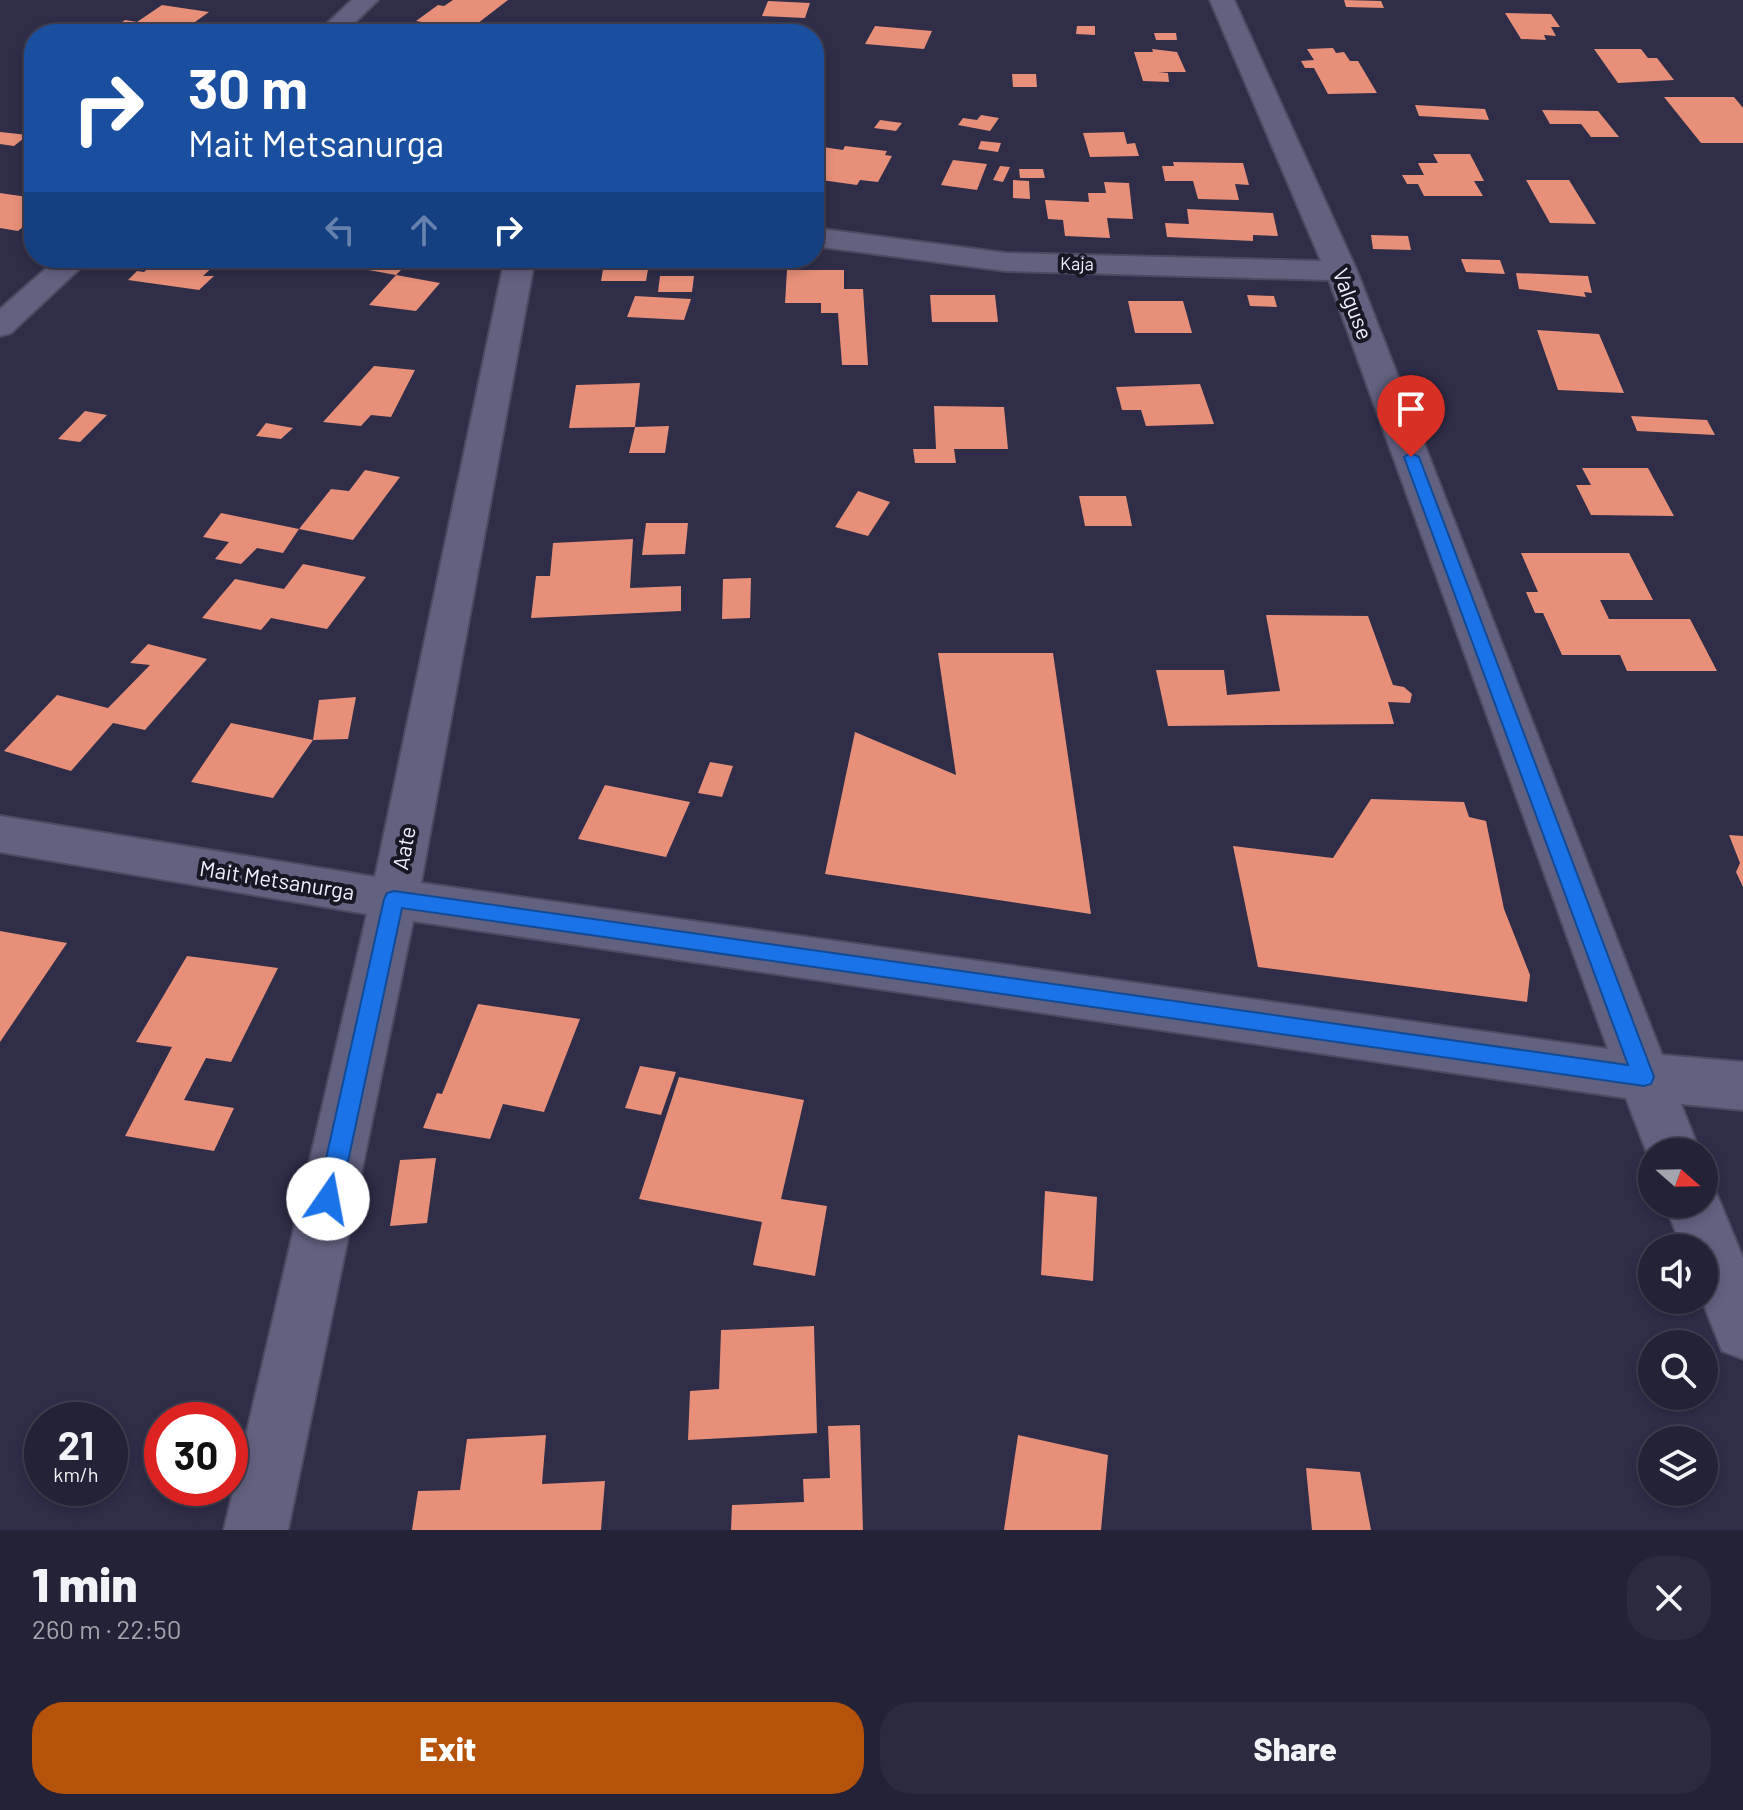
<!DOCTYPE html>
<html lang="en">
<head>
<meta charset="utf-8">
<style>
  body { margin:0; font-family:Barlow,sans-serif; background:#2b2a3e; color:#f1f3f6; height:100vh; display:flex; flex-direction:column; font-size:30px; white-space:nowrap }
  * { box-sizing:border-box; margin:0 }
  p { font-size:26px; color:#a3a4ad }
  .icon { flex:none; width:44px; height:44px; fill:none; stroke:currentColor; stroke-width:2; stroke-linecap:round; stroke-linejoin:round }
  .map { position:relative; height:1530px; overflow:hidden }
  .side { display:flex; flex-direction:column; background:#232236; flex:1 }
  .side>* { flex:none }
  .hud { position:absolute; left:24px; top:24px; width:800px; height:244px; border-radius:32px; box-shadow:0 4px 12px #0003,0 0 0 2px #403f51; background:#1a4fa0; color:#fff; overflow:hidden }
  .needle { width:52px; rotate:110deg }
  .buttons { position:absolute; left:1638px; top:1138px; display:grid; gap:16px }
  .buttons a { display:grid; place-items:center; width:80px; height:80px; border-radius:50%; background:#232236; box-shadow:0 4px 12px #0003,0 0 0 2px #403f51; font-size:40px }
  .speed { position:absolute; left:24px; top:1402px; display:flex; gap:16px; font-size:40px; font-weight:700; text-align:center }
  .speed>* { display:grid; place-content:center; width:104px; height:104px; border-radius:50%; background:#232236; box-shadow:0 4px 12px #0003,0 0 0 2px #403f51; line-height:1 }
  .speed small { font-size:20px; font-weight:400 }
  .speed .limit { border:12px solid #d22; background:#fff; color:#111 }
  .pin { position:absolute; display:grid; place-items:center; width:68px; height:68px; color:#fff; margin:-82px -34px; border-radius:50% 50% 50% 0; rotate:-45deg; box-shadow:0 0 8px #0007 }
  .pin .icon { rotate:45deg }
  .me { position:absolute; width:88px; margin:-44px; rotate:12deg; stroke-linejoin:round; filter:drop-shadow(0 0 6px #0008) }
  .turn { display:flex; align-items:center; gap:28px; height:168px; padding:0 32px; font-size:36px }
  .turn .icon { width:104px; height:104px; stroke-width:2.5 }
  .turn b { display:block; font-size:56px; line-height:68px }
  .lanes { display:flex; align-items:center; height:76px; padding:0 32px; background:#0003; justify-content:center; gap:40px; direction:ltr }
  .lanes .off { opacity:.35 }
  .round { display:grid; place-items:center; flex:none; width:84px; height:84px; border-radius:32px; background:#2b2a3e }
  .headline { display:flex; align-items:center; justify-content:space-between; height:136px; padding:0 32px }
  h1 { font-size:48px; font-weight:800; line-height:60px }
  .primary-button { display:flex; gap:16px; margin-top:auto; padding:16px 32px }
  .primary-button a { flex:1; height:92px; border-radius:32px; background:#b45309; color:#fff; font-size:32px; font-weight:800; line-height:92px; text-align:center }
  .primary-button a+a { background:#2b2a3e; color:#f1f3f6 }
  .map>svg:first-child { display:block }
</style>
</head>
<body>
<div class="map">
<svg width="1743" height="1530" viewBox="0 0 1743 1530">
  <rect width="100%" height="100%" fill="#2f2d48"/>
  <g fill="#e78f78">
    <polygon points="453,0 508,0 469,30 416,21 438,5 444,6"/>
    <polygon points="1344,0 1381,1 1384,8 1346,7"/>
    <polygon points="768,1 810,3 805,18 762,16"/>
    <polygon points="162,5 209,12 178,34 104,34 125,20 137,22"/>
    <polygon points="1505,13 1551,14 1560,27 1551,27 1556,36 1544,35 1546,40 1521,39"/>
    <polygon points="875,26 932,31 924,49 865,44"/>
    <polygon points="1077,26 1095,26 1095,35 1076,34"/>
    <polygon points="705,29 781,31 780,34 704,34"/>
    <polygon points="1154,33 1176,33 1177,40 1156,40"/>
    <polygon points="1333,48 1336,53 1344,52 1350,61 1358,61 1377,93 1328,94 1314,68 1305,68 1301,61 1314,60 1307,49"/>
    <polygon points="1152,49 1177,52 1186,72 1158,72 1168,73 1169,82 1143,81 1134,52 1153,52"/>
    <polygon points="1594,49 1641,49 1648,58 1657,58 1674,80 1618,83"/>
    <polygon points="1012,74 1036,74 1037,87 1013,87"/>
    <polygon points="1664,97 1734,97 1743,108 1743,143 1701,143"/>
    <polygon points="1415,105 1485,109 1489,120 1419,116"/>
    <polygon points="1542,110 1598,111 1619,137 1591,137 1581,124 1550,124"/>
    <polygon points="981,115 999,118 990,131 958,125 963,118 977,120"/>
    <polygon points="880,120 902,123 896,131 874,128"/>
    <polygon points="0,132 28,135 14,146 0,144"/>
    <polygon points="1124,132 1127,144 1135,143 1139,156 1090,157 1083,133"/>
    <polygon points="981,141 1001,143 998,152 978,149"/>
    <polygon points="845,146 887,151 885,155 892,156 878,182 860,180 857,185 814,179 814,163 823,147 843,150"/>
    <polygon points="1433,154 1470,154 1484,181 1474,181 1483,196 1424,196 1418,184 1407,184 1402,175 1424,175 1418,163 1438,163"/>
    <polygon points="953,160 987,164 977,190 941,185"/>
    <polygon points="1173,162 1243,163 1249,185 1235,184 1239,200 1198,199 1193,181 1165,181 1162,166 1174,166"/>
    <polygon points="1000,166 1010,167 1003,182 993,180"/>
    <polygon points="1019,169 1043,169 1045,178 1020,178"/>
    <polygon points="1013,180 1029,181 1030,199 1013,198"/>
    <polygon points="1526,180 1569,180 1596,224 1550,223"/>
    <polygon points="1104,182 1129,183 1133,219 1107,218 1110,238 1065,236 1063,220 1048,219 1045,200 1089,202 1088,193 1106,193"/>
    <polygon points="0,193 34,198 34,218 18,231 0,228"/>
    <polygon points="1187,209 1273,213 1278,236 1253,235 1253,241 1167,237 1165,223 1189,224"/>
    <polygon points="1371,235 1408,236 1411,250 1373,249"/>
    <polygon points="159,258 222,258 203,276 214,276 199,290 128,280 137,271 144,272"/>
    <polygon points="605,258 650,258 646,281 601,281"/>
    <polygon points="1461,259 1500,260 1505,274 1466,272"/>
    <polygon points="371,260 407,264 396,275 363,269"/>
    <polygon points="787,270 844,270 844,289 863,289 868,365 842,365 838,313 821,313 821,303 785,303"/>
    <polygon points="1516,273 1588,276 1592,293 1584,292 1586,297 1519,289"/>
    <polygon points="396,275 440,283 416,311 369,305"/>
    <polygon points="660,276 694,276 692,292 658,292"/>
    <polygon points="930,295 995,295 998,322 932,322"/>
    <polygon points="1247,295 1274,296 1277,307 1250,306"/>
    <polygon points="635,296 691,299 684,320 627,317"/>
    <polygon points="1128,301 1183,301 1192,333 1135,333"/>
    <polygon points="1537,330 1599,334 1624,393 1558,390"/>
    <polygon points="374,366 415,370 391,417 371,415 361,426 323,422"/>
    <polygon points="640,383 635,427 669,426 665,453 629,453 635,427 569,428 576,385"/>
    <polygon points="1200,384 1214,424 1146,426 1141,410 1122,410 1116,387"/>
    <polygon points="934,406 1004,407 1008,449 954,449 956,463 915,463 913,449 936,449"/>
    <polygon points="85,411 107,415 80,442 58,439"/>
    <polygon points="1631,416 1707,420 1715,435 1637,431"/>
    <polygon points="266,423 293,428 281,439 256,436"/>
    <polygon points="1582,468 1648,468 1674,516 1591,515 1576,485 1591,485"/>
    <polygon points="365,470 400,477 353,540 299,529 331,489 349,491"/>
    <polygon points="858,491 890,502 868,536 835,527"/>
    <polygon points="1079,496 1126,496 1132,526 1085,526"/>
    <polygon points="221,513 299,529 283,553 257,548 241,564 215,559 229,542 203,537"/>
    <polygon points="646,523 688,523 685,554 642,555"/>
    <polygon points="633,539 630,588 681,586 681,611 531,618 536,576 550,576 553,543"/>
    <polygon points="1521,553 1629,553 1653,600 1600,600 1609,619 1690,619 1717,671 1627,671 1620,655 1562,655 1543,613 1535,613 1526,592 1538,592"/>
    <polygon points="303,564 366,577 327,629 271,618 261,630 202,618 235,579 284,589"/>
    <polygon points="751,578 750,618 722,619 723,579"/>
    <polygon points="1266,615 1368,616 1393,685 1404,687 1412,694 1410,703 1388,702 1394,724 1168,726 1156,670 1224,670 1227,695 1280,691"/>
    <polygon points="148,644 207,659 145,730 113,723 71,771 4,751 57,695 108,708 150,665 130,663"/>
    <polygon points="938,653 1053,653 1091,914 825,874 855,732 956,775"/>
    <polygon points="356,697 348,739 313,740 319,700"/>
    <polygon points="231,723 313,740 273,798 191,782"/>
    <polygon points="710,762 733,766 722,797 698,793"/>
    <polygon points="605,785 690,802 666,857 578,839"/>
    <polygon points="1371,799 1464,802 1469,817 1486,821 1504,909 1530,975 1527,1002 1258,967 1233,846 1333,858"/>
    <polygon points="1729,835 1743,836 1743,887 1736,872 1740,863"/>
    <polygon points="0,931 67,943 0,1042"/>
    <polygon points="187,956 278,968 231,1062 206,1058 184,1100 234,1108 214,1151 125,1136 172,1047 136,1042"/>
    <polygon points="478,1004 580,1019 544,1112 503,1104 490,1139 423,1128 437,1093 442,1094"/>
    <polygon points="640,1066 676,1072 661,1115 625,1108"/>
    <polygon points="679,1077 804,1100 781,1199 827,1206 815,1276 753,1265 762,1222 639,1199"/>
    <polygon points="436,1158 427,1223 390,1226 400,1160"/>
    <polygon points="1045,1191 1097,1197 1093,1281 1041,1275"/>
    <polygon points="814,1326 817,1433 688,1440 690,1391 719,1389 721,1330"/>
    <polygon points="860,1425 863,1530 731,1530 732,1505 804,1502 803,1479 830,1478 828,1426"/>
    <polygon points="546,1435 542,1484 605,1481 601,1530 412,1530 418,1491 460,1490 467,1439"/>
    <polygon points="1018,1435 1108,1455 1101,1530 1004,1530"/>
    <polygon points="1306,1468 1360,1472 1371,1530 1312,1530"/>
  </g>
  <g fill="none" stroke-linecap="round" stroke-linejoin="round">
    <defs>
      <g id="street">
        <polygon points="352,0 378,0 343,34 316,34"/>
        <polygon points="1210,0 1234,0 1357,271 1662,1055 1743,1062 1743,1110 1681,1104 1700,1152 1652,1152 1652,1166 1626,1098 413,921 288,1530 224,1530 367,914 0,852 0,816 375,877 505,258 535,258 421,883 1608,1049 1329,280 1006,271 814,246 814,228 1006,253 1321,261"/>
        <polygon points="58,258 91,258 11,333 0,336 0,309"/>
        <polygon points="1704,1182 1713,1185 1743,1258 1743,1359 1722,1351 1702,1300 1704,1248 1682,1248 1665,1204 1704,1204"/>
      </g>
    </defs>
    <use href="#street" stroke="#4b4a60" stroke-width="4"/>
    <use href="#street" fill="#626180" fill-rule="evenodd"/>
  </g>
  <polygon fill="#1a73e8" stroke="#114b97" stroke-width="2" points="1411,453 1419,457 1654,1077 1651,1084 1644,1086 402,908 340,1199 337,1207 328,1210 320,1207 317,1199 384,899 387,893 394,891 1628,1065 1404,457"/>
  <g text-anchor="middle" stroke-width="8" stroke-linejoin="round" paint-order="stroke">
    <g font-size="18" fill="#f0f0ff" stroke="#181724">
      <text transform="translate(1077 264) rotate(1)" y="6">Kaja</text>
    </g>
    <g font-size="22" fill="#f0f0ff" stroke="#181724">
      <text transform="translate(1353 304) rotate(69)" y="8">Valguse</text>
      <text transform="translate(404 848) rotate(-79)" y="8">Aate</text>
      <text transform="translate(277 880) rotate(9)" y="8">Mait Metsanurga</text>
    </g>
  </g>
</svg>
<div class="buttons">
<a><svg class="needle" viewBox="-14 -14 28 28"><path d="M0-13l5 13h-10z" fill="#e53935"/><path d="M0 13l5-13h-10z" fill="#a3a4ad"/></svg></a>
<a><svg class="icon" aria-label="sound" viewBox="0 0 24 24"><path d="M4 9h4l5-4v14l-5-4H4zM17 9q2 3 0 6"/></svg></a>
<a><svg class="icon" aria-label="search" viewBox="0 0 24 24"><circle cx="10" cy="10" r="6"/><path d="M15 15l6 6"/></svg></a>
<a><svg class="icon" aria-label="layers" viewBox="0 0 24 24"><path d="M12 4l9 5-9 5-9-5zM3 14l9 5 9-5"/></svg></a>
</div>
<div class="speed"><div>21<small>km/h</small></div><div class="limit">30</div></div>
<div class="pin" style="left:1411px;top:457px;background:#d93025"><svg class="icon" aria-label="arrive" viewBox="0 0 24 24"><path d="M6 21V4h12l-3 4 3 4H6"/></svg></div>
<svg class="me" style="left:328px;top:1199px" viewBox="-20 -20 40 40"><circle r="19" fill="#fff"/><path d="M0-13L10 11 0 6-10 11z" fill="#1a73e8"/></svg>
<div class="hud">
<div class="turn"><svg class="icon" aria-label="right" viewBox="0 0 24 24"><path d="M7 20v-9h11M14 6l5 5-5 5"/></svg><div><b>30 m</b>Mait Metsanurga</div></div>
<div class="lanes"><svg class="icon off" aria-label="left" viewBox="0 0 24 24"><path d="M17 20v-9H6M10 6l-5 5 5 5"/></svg><svg class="icon off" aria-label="ahead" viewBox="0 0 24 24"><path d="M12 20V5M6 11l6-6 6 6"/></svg><svg class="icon" aria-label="right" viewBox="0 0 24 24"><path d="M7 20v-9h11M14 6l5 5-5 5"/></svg></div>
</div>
</div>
<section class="side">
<div class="headline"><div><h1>1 min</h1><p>260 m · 22:50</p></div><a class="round"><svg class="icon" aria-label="close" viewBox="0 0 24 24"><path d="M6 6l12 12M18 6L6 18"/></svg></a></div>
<div class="primary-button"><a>Exit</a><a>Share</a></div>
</section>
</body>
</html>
